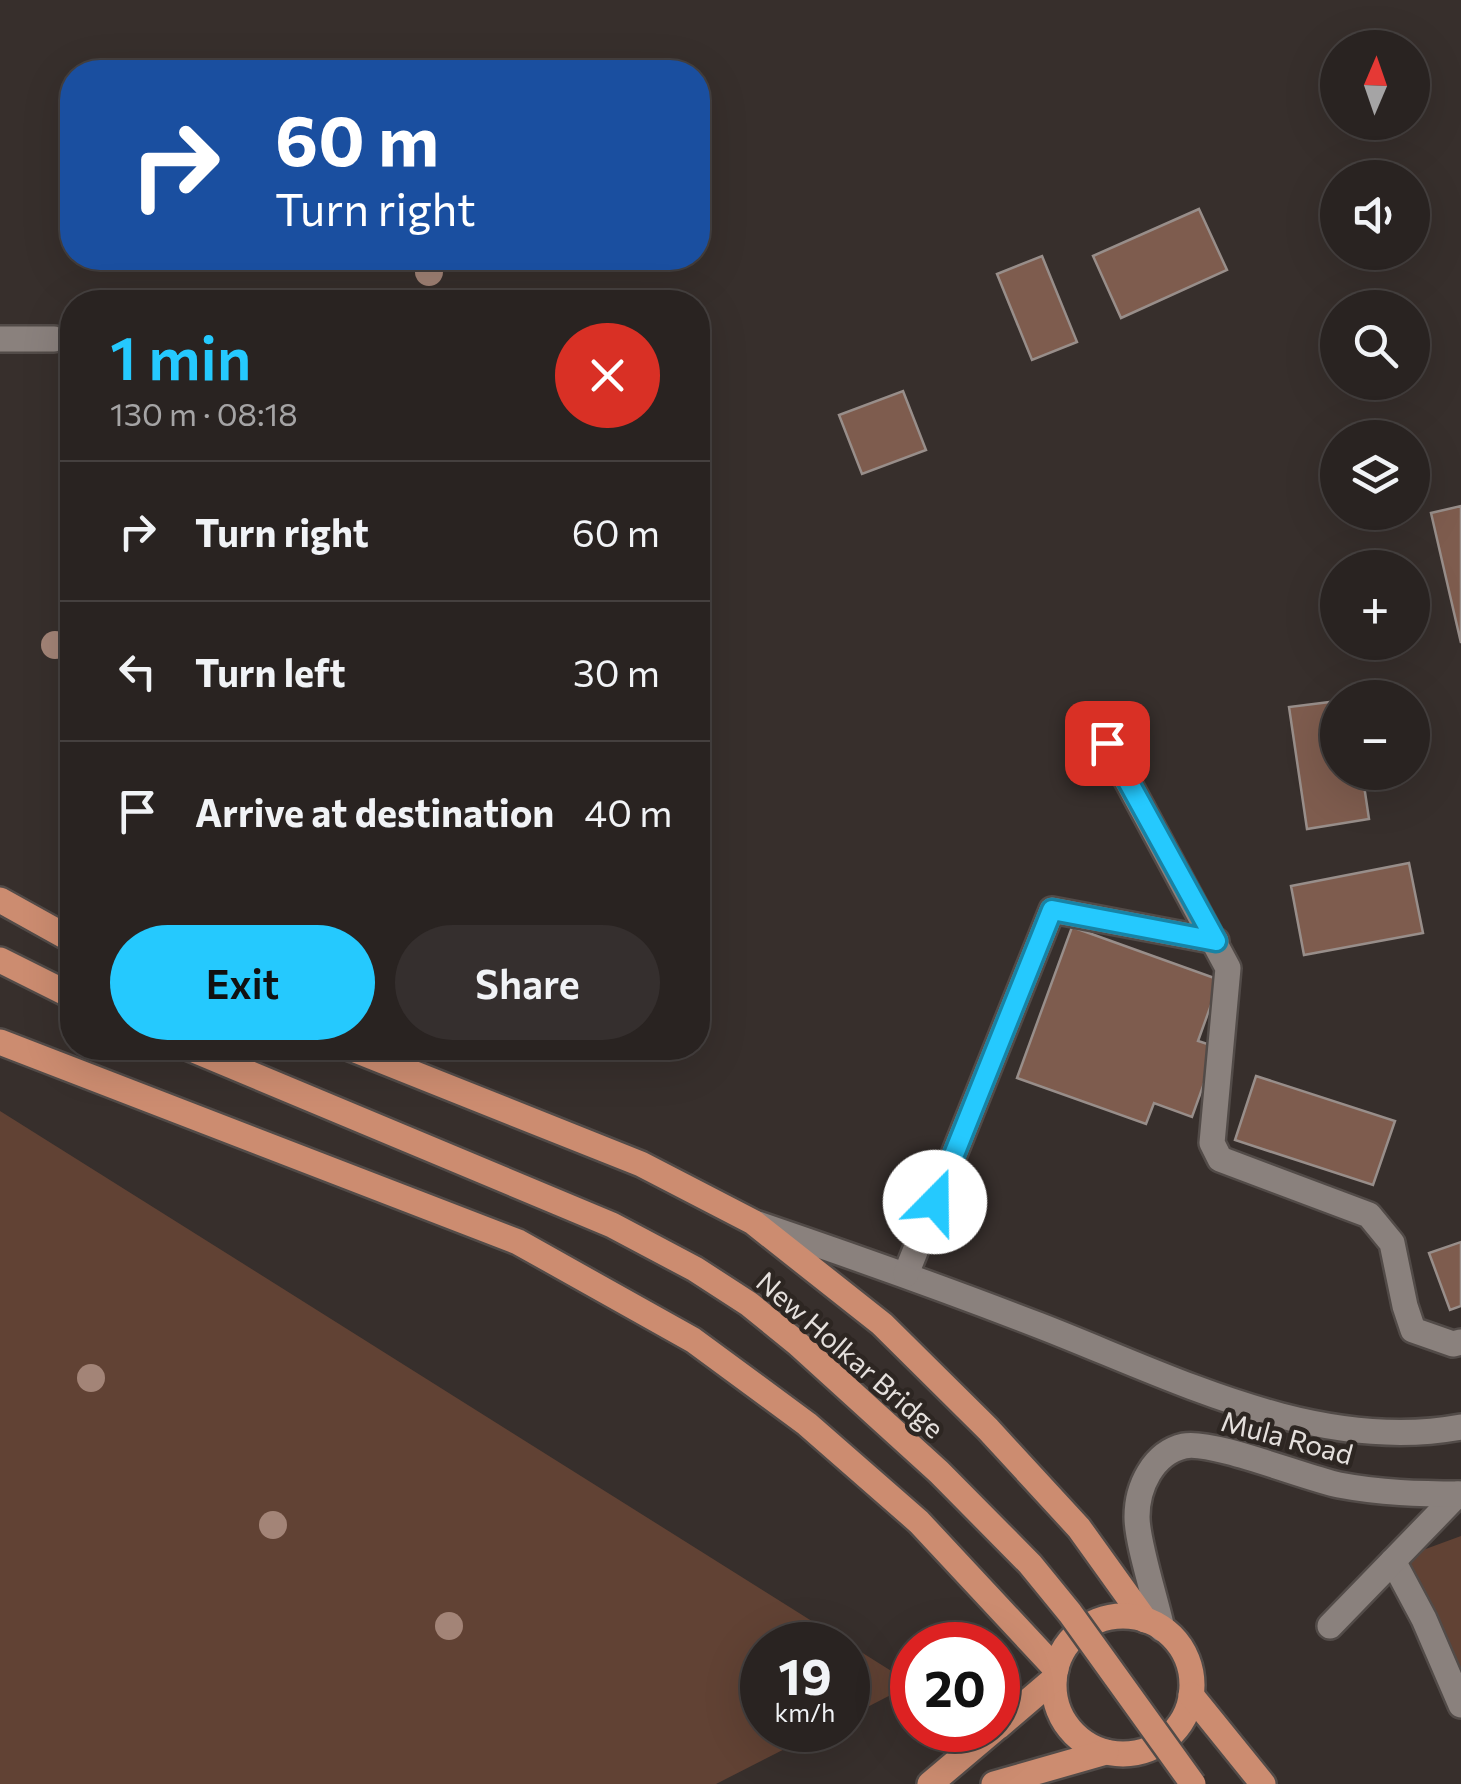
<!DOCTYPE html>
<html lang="en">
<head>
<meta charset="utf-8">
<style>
  body { margin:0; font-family:Commissioner,sans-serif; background:#352f2e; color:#f1f3f6; height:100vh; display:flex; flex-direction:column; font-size:38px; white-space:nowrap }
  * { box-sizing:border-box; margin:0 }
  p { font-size:32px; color:#a5a4a5 }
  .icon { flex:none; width:55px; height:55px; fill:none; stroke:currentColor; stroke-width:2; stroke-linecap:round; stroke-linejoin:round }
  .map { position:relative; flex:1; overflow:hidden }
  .details { position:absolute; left:60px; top:290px; width:650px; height:770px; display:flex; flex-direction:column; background:#292321; border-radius:40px; box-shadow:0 10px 40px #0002,0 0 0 2px #45403f }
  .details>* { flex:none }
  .hud { position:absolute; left:60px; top:60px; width:650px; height:210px; border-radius:40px; box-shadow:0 10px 40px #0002,0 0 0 2px #45403f; background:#1a4fa0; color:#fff; overflow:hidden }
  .needle { width:65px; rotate:2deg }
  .controls { position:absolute; left:1320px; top:30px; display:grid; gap:20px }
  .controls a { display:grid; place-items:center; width:110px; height:110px; border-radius:50%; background:#292321; box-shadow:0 10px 40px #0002,0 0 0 2px #45403f; font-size:50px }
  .speed { position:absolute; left:740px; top:1622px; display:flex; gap:20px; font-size:50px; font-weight:700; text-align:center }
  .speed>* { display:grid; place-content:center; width:130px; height:130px; border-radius:50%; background:#292321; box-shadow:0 10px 40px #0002,0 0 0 2px #45403f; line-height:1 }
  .speed small { font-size:25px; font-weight:400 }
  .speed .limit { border:15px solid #d22; background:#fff; color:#111 }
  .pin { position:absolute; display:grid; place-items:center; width:85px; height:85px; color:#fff; margin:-42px; border-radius:20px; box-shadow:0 5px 15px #0006 }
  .me { position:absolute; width:110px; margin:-55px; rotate:22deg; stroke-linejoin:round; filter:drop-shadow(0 0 8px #0008) }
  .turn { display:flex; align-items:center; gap:35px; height:210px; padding:0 50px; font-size:45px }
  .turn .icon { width:130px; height:130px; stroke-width:2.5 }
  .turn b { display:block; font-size:70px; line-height:85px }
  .round { display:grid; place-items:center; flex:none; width:105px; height:105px; border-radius:52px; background:#352f2e }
  .headline { display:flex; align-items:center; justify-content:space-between; height:170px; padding:0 50px }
  h1 { font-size:60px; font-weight:600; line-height:75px; color:#25c9fe }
  .primary-button { display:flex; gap:20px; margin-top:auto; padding:20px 50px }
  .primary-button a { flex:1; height:115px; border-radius:60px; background:#25c9fe; color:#111; font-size:40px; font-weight:600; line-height:115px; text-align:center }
  .primary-button a+a { background:#352f2e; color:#f1f3f6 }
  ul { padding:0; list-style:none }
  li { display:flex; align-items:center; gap:30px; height:140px; padding:0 50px; border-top:2px solid #45403f }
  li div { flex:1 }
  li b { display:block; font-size:38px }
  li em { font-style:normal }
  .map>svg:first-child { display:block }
</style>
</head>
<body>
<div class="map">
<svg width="1461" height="1784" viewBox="0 0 1461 1784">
  <rect width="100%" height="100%" fill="#372f2c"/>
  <g fill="#614234">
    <polygon points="0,1111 912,1684 848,1717 848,1645 762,1645 762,1730 822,1730 716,1784 0,1784"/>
    <polygon points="1461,1536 1461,1700 1393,1561"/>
  </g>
  <g fill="#7e5c4e" stroke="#988e8a" stroke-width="2.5">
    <polygon points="1199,209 1227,270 1121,318 1093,256"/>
    <polygon points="1042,256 1077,342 1032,360 997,274"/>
    <polygon points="903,391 926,450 862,474 839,415"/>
    <polygon points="1461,506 1461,643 1431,513"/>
    <polygon points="1338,701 1338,772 1362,772 1369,819 1307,829 1289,707"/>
    <polygon points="1409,863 1423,933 1304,955 1291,886"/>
    <polygon points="1072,927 1220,980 1198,1041 1217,1047 1192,1117 1154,1103 1146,1124 1017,1078"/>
    <polygon points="1256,1076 1395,1121 1373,1185 1235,1140"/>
    <polygon points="1461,1242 1461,1306 1450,1310 1429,1253"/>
  </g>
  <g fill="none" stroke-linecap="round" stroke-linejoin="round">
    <defs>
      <g id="minor">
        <polyline points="0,339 54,339"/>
        <polyline points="1107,743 1228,968 1212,1143 1220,1159 1369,1215 1392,1243 1405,1306 1413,1330 1453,1344 1461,1342"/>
        <path d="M758,1224C852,1256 945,1289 1038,1325C1170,1376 1316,1454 1461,1427"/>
        <polyline points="906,1274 1052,910 1216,941"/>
        <polyline points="1393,1561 1424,1619 1461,1705"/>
        <polyline points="1330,1626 1458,1494"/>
        <path d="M1162,1629C1156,1600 1137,1543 1137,1517C1137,1487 1153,1453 1184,1446C1212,1440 1305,1478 1339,1485C1381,1493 1419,1494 1461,1494"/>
      </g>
      <g id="major">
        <polyline points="0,900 72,940"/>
        <polyline points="0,960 72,996"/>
        <polyline points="0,1042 518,1242 693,1340 807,1424 919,1522 1056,1669"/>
        <polyline points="350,1048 641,1164 753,1222 882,1324 988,1429 1079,1528 1145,1620"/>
        <circle cx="1123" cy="1685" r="69"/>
        <polyline points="1191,1695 1263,1784"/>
        <polyline points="998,1727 1054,1679"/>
        <polyline points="930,1784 994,1730"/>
        <polyline points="994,1784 1106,1752"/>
      </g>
    </defs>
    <use href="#minor" stroke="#524b48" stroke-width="30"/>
    <use href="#major" stroke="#524b48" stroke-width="30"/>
    <use href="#minor" stroke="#8a817d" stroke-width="25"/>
    <use href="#major" stroke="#cc8c70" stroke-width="25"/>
    <defs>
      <polyline id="major-bridge" points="189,1048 612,1225 695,1269 749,1304 797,1343 939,1472 1030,1564 1070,1613 1193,1784"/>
    </defs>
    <use href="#major-bridge" stroke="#524b48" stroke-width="30" stroke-linecap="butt"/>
    <use href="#major-bridge" stroke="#cc8c70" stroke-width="25"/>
  </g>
  <g fill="#a38477">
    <circle cx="429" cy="272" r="14"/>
    <circle cx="55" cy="645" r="14"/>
    <circle cx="91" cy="1378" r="14"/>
    <circle cx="273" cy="1525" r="14"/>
    <circle cx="449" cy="1626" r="14"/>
  </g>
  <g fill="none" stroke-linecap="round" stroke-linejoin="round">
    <defs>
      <polyline id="route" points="935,1202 1052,910 1216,941 1107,743"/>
    </defs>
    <use href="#route" stroke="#1883a5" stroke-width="25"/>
    <use href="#route" stroke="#25c9fe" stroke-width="18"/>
  </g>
  <g text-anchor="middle" stroke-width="9" stroke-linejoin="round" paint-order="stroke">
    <g font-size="28" fill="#e5e0dd" stroke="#2d2622">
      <text transform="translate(850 1355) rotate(41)" y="10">New Holkar Bridge</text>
      <text transform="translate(1287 1438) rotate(15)" y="10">Mula Road</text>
    </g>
  </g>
</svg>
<div class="controls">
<a><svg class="needle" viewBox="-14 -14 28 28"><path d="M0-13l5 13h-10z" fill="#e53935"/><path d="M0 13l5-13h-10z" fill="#a5a4a5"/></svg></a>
<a><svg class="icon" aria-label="sound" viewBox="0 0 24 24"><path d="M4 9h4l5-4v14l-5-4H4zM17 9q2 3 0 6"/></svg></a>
<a><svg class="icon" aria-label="search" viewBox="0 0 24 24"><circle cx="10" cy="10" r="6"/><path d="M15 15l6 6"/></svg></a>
<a><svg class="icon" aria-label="layers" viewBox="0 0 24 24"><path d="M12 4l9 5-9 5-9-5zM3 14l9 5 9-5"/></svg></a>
<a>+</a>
<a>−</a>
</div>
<div class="speed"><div>19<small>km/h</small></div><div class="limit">20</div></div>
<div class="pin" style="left:1107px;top:743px;background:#d93025"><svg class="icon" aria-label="arrive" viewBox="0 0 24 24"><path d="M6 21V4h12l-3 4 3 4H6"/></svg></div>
<svg class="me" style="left:935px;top:1202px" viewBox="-20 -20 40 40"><circle r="19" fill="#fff"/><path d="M0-13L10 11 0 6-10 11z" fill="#25c9fe"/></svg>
<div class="hud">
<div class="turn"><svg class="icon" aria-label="right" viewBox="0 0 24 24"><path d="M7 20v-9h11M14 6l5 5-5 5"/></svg><div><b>60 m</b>Turn right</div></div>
</div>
<section class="details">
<div class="headline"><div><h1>1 min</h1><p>130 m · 08:18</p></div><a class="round" style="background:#d93025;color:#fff"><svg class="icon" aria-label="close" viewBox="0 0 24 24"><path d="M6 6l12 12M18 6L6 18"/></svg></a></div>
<ul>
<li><svg class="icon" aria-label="right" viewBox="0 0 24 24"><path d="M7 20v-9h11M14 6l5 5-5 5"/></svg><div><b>Turn right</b></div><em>60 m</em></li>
<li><svg class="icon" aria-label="left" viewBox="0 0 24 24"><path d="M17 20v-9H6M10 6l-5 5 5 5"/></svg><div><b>Turn left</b></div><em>30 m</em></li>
<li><svg class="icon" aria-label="arrive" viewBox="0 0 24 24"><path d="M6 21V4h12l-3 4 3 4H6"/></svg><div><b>Arrive at destination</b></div><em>40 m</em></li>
</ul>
<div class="primary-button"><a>Exit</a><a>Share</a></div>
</section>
</div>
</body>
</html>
